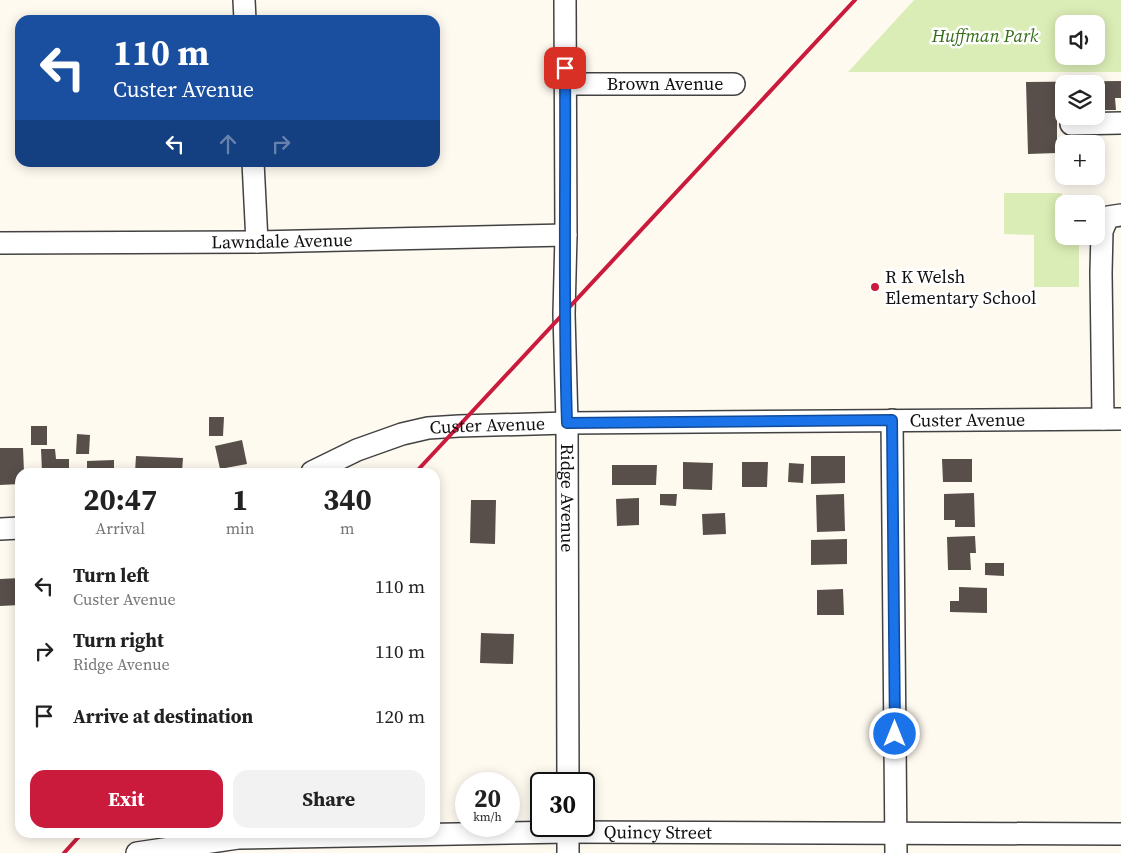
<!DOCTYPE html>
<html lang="en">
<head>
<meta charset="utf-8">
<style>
  body { margin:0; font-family:"Source Serif 4",serif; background:#f2f2f2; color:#222; height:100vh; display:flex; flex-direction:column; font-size:19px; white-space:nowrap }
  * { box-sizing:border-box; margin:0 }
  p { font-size:16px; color:#767676 }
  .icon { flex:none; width:28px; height:28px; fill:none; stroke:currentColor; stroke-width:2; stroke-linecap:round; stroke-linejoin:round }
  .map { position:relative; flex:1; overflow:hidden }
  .panel { position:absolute; left:15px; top:468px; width:425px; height:370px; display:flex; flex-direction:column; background:#fff; border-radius:15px; box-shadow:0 2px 12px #0003 }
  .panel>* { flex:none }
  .top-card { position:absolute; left:15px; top:15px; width:425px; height:152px; border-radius:15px; box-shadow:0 2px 12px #0003; background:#1a4fa0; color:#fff; overflow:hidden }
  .fabs { position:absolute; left:1055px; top:15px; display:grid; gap:10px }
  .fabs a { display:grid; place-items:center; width:50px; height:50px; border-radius:10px; background:#fff; box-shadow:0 2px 12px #0003; font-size:25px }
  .speed { position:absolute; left:455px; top:772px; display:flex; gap:10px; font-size:25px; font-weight:700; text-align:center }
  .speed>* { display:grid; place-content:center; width:65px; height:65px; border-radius:50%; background:#fff; box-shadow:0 2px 12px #0003; line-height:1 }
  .speed small { font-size:12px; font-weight:400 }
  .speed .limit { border:2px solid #111; border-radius:8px; background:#fff; color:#111 }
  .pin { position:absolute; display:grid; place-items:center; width:42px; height:42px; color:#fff; margin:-21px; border-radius:10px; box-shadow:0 2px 8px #0006 }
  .me { position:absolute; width:55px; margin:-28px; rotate:0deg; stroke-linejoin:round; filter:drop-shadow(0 0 4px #0008) }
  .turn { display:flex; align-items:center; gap:18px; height:105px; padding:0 15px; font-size:22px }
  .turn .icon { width:65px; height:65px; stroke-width:2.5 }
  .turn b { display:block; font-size:35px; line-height:42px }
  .lanes { display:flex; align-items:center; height:48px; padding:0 15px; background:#0003; justify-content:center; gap:25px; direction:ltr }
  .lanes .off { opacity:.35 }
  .eta { display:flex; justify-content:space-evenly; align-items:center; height:85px; text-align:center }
  .eta b { font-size:30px; font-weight:700; line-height:35px }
  .cta { display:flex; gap:10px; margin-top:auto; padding:10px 15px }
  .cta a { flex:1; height:58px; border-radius:15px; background:#ca1b3d; color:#fff; font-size:20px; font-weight:700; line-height:58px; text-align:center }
  .cta a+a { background:#f2f2f2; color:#222 }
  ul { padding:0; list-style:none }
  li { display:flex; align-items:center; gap:15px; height:65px; padding:0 15px }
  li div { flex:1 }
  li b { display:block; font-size:19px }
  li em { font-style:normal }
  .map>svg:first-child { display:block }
</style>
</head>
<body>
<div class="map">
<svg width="1121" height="853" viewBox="0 0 1121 853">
  <rect width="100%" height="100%" fill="#fffaf0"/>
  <g fill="#dbedb6" fill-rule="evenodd">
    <path d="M914,0H1121V72H848ZM1064,24H1096V56H1064Z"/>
    <polygon points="1004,193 1062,193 1062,226 1064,227 1064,236 1079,236 1079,287 1034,287 1034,235 1004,234"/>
  </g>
  <g fill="#584e4a">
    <polygon points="1121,81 1121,98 1115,98 1116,110 1096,110 1096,84 1064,84 1064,111 1057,111 1057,153 1028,154 1026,82"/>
    <polygon points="209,417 224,417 223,436 209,436"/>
    <rect x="31" y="426" width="16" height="19"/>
    <polygon points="77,434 90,435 89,454 76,454"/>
    <polygon points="242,440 247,464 220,469 215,446"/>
    <polygon points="0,448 23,448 24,472 20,472 20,484 0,485"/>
    <polygon points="41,449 55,449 56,459 69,459 69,472 42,472"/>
    <polygon points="136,456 183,458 182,472 135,472"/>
    <polygon points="811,456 845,456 845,483 811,484"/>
    <polygon points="942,459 972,459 972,482 943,482"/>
    <polygon points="114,460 114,472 87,472 87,461"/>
    <polygon points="683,462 713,463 712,490 683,489"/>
    <polygon points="742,462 768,462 767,487 742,487"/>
    <polygon points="789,463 804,464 803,483 788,482"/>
    <polygon points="612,465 657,465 656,485 612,485"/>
    <polygon points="974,493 975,527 955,527 955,520 944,520 944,494"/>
    <polygon points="660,494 677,494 676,506 660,505"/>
    <polygon points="844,494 845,531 817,532 816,495"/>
    <polygon points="639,498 639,525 617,526 616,499"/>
    <polygon points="471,500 496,500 495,544 470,543"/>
    <polygon points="725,513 726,534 703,535 702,514"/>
    <polygon points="975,536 976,553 970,553 971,570 948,570 947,537"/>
    <polygon points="847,539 847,564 811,565 811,540"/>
    <polygon points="985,563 1004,563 1004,576 985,575"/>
    <polygon points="20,578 20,605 0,606 0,579"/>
    <polygon points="959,587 987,588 987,613 950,612 950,601 959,601"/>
    <polygon points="843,589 844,615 817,615 817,590"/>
    <polygon points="481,633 514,634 513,664 480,663"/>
  </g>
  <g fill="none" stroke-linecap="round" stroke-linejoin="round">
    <defs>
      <g id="minor">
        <polyline points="244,0 245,20"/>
        <path id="s1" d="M565,0L566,235L564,314L567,423L568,784"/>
        <path id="s2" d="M565,84H734"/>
        <polyline points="1071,124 1121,123"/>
        <polyline points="253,162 257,242"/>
        <path id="s3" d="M0,243L257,242L566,235"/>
        <polyline points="1103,419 1101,273 1102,231 1108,217 1121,215"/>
        <polyline points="892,420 896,853"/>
        <path id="s4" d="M312,472L357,450L402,434L428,428L459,426L567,423L1121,419"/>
        <polyline points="0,529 20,528"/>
        <polyline points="568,826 568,853"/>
        <path id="s5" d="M137,853L238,838L568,832L1121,834"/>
      </g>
    </defs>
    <use href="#minor" stroke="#424242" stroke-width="24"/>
    <polyline stroke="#313131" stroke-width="3" stroke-dasharray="5 2.5" stroke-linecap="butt" points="1062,223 1064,223"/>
    <use href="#minor" stroke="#fff" stroke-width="21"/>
    <g stroke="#ca1b3d" stroke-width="4">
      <polyline points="416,472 855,0"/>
      <polyline points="64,853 83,832"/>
    </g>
  </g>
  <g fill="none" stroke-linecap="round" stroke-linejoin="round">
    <defs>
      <path id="route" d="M565,68C566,186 563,304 567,423L892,420L895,734"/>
    </defs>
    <use href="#route" stroke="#114b97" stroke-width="12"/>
    <use href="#route" stroke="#1a73e8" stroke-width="9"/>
  </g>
  <circle fill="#ca1b3d" stroke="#fff" stroke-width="2" cx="875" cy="287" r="5"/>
  <g text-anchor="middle" stroke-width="5" stroke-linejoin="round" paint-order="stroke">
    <g font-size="18" font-style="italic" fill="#366c19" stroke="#fff">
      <text x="985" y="42">Huffman Park</text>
    </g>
    <g font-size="18" fill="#0f0f0f" stroke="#fff">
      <text dy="6" stroke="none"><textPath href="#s2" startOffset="100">Brown Avenue</textPath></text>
      <text dy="6" stroke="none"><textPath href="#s3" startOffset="282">Lawndale Avenue</textPath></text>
      <text dy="6" stroke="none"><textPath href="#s4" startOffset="664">Custer Avenue</textPath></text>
      <text dy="6" stroke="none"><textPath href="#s4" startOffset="184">Custer Avenue</textPath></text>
      <text dy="6" stroke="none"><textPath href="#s1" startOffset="498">Ridge Avenue</textPath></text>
      <text dy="6" stroke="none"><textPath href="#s5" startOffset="522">Quincy Street</textPath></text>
    </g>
    <g font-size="18" fill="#0f0f0f" stroke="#fff" text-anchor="start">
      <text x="885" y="283">R K Welsh<tspan x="885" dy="21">Elementary School</tspan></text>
    </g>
  </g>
</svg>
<div class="fabs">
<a><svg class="icon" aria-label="sound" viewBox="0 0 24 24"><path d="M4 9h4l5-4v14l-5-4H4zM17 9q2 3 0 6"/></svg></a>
<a><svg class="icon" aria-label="layers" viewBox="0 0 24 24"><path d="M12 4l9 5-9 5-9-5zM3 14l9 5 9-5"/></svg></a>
<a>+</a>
<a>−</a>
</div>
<div class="speed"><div>20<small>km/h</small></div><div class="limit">30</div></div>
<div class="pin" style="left:565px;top:68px;background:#d93025"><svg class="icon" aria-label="arrive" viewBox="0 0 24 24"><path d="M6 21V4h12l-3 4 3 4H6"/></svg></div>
<svg class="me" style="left:895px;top:734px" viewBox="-20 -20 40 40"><circle r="17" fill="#1a73e8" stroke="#fff" stroke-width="3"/><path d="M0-11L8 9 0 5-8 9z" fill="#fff"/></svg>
<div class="top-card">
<div class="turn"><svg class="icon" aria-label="left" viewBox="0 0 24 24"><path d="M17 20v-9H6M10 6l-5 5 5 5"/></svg><div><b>110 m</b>Custer Avenue</div></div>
<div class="lanes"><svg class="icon" aria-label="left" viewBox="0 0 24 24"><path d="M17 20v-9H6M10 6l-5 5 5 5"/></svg><svg class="icon off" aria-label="ahead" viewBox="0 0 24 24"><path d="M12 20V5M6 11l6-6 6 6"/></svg><svg class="icon off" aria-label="right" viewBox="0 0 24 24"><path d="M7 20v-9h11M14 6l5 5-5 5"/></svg></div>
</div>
<section class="panel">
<div class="eta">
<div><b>20:47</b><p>Arrival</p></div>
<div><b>1</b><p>min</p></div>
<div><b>340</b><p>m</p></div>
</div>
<ul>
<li><svg class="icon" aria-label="left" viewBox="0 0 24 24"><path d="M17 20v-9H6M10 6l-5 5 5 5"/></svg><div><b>Turn left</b><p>Custer Avenue</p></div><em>110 m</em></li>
<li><svg class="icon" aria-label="right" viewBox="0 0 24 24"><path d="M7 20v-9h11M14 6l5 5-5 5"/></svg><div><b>Turn right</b><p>Ridge Avenue</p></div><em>110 m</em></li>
<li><svg class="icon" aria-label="arrive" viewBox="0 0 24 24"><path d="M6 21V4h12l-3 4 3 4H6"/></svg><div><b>Arrive at destination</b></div><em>120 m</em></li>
</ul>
<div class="cta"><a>Exit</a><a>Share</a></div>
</section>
</div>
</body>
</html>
